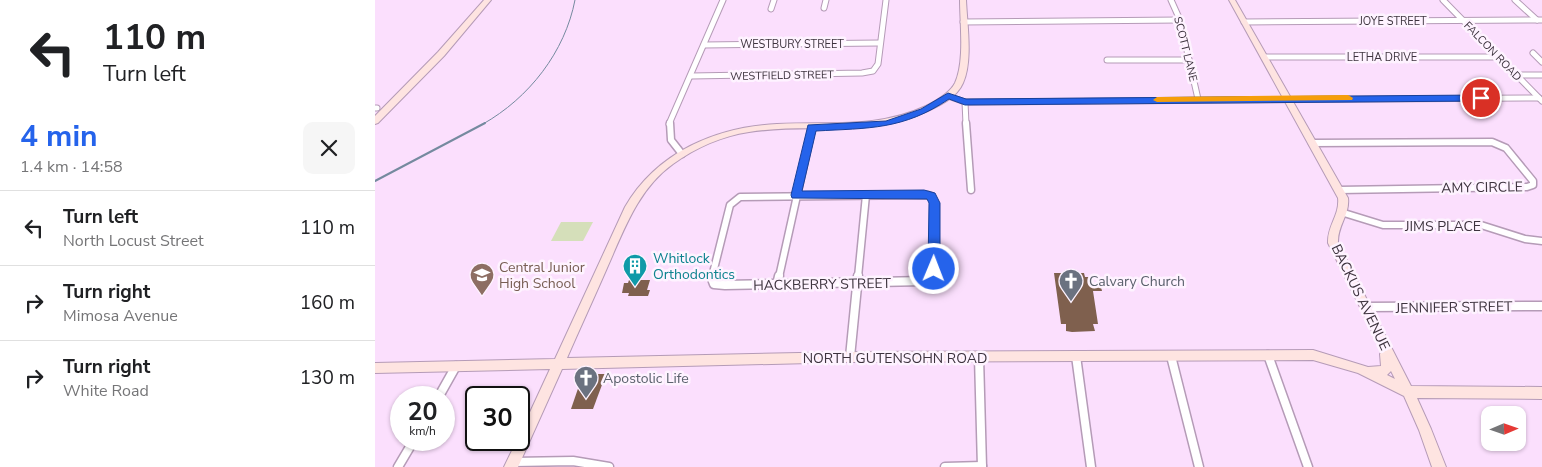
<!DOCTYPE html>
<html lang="en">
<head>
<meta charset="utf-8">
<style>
  body { margin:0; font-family:"Nunito Sans",sans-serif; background:#f6f6f6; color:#202124; height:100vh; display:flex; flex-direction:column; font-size:19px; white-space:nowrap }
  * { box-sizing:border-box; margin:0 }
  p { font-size:16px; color:#757577 }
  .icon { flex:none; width:28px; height:28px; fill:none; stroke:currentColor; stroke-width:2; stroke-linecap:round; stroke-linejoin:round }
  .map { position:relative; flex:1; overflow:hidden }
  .drawer { display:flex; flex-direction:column; background:#fff; width:375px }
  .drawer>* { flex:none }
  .banner { background:#fff; color:#202124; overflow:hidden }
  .needle { width:32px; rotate:88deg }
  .fabs { position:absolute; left:1106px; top:406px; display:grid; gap:10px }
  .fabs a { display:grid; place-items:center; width:45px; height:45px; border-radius:10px; background:#fff; box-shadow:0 1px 4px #0004; font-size:25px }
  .speed { position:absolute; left:15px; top:386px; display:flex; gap:10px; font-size:25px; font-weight:700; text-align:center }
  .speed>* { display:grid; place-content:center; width:65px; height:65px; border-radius:50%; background:#fff; box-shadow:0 1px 4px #0004; line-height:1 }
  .speed small { font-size:12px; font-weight:400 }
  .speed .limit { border:2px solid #111; border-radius:8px; background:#fff; color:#111 }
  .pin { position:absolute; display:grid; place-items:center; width:42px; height:42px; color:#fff; margin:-21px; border:2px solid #fff; border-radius:50%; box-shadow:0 1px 5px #0007 }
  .me { position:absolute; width:55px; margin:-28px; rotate:1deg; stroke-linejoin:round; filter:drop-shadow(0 0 4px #0008) }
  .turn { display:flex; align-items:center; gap:18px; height:105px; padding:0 20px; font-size:22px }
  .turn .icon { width:65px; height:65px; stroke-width:2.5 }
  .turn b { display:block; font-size:35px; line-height:42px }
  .round { display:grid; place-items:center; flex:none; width:52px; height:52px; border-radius:10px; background:#f6f6f6 }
  .headline { display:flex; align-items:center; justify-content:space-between; height:85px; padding:0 20px }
  h1 { font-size:30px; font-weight:700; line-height:38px; color:#2563eb }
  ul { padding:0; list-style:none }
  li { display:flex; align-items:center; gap:15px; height:75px; padding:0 20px; border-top:1px solid #e0e0e0 }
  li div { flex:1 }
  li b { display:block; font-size:19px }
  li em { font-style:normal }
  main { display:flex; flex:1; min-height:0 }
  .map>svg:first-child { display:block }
</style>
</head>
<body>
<main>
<section class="drawer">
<div class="banner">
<div class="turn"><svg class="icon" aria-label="left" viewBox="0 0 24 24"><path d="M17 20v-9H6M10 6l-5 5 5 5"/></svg><div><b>110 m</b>Turn left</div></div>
</div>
<div class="headline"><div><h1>4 min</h1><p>1.4 km · 14:58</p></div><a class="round"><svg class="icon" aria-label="close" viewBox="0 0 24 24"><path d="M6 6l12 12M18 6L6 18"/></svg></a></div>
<ul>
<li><svg class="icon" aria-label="left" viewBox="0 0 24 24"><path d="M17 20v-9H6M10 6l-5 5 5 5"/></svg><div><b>Turn left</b><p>North Locust Street</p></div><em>110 m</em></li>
<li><svg class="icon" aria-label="right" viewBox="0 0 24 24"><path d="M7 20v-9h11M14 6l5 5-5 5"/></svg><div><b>Turn right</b><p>Mimosa Avenue</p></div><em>160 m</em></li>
<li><svg class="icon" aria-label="right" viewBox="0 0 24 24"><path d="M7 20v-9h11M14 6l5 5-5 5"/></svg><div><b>Turn right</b><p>White Road</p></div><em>130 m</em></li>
</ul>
</section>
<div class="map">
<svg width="1167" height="467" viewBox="0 0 1167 467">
  <rect width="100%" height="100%" fill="#fbdffd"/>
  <polygon fill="#d5dfba" points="186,222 218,222 208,241 176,241"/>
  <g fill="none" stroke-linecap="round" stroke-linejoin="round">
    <path stroke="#758a9f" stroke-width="1" d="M108,124C154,98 190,52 200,0"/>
    <polyline stroke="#758a9f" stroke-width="2" points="0,181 110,123"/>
  </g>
  <g fill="#7f604e">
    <polygon points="679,273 709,273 710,277 716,277 717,283 725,283 727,291 718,291 723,324 718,324 720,331 697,332 691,331 691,324 686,324"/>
    <polygon points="254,280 275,280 272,290 275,290 273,296 253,296 254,293 247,293 249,283 253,283"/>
    <polygon points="208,374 231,374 218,409 196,409"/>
  </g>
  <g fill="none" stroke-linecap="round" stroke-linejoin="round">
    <defs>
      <g id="street-far2">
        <polyline points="796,0 805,20 823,99"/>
        <polyline points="1068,0 1167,101"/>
        <polyline points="1140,0 1162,20"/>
        <polyline points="449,8 451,0"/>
        <polyline points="396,9 399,0"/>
        <polyline points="588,22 805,20"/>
        <polyline points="869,22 1167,20"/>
        <polyline points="329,45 505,43"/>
        <polyline points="1158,53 1167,62"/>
        <polyline points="889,57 1124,57"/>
        <polyline points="732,60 814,60"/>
        <polyline points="1142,75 1167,75"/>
        <polyline points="316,76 487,73 498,71 503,64 511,0"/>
        <polyline points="573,96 590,102 1164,98"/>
        <polyline points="590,102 591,124"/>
        <polyline points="0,108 2,108"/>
        <polyline points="294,124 348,0"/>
      </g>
      <g id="street-far1">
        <polyline points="295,123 296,140 307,154"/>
        <polyline points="591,123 596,190"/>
        <polyline points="937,143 1117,142 1131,148 1158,181 1158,185 1152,187 964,190"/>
        <polyline points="969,213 1008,225 1106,225 1150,239 1167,241"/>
        <polyline points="337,277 355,205 365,197 553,195 556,196 559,203 559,269 556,277"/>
        <polyline points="404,277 437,128"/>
        <polyline points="483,277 491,195"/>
      </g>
      <g id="street">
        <polyline points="336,276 339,284 350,285 550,281 555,279 556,276"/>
        <polyline points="402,285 404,276"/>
        <polyline points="990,307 1167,306"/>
        <polyline points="893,355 933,467"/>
        <polyline points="701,356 716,467"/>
        <polyline points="796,356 824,467"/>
        <polyline points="475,357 483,276"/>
        <polyline points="604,357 607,467"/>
        <polyline points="63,398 81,366"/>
        <polyline points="138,462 198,461 234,467"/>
        <polyline points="23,467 39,440"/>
        <polyline points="570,467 607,466"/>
      </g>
      <g id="secondary">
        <polygon points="109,0 116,0 69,56 3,123 0,124 0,116 63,52"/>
        <path d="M585,0H591C592,24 598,61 588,83C582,97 566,105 553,111C492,139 437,122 374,132C347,136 320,148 298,164C263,189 249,230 232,268C219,298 205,328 192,358L475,352L938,350L993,367L1006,366L1005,354L1007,351L953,243C952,226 965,215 963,198L854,0H860L973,198C975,215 962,226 963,243L1036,386L1167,387V399L1042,398L1056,429L1071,467H1057L1044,430L1029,396L983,373L938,360L475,362L187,369L143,467H129L142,440H144V436L175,369L0,373V363L180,359L250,207C282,152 341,127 402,124C455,121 502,129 551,106C561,101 575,93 580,83C590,61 585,24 585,0ZM1016,371L1020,379L1012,375Z"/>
      </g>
    </defs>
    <use href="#street-far2" stroke="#b59bb7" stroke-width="7"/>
    <use href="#street-far1" stroke="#b59bb7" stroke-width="9"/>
    <use href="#street" stroke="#b59bb7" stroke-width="11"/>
    <use href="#secondary" stroke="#b59bb7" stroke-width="2"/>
    <use href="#street-far2" stroke="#fff" stroke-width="5"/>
    <use href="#street-far1" stroke="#fff" stroke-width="6"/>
    <use href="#street" stroke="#fff" stroke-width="8"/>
    <use href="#secondary" fill="#fee4e1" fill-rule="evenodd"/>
  </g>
  <path fill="#2563eb" stroke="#184099" d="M573,93L591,99L1106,95L1110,98L1106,101L590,105L574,99C528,130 494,128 441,131L427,191L549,190L560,193L565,203V269L563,272H555L553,269L554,203L552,199L417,198L416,195L433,125L511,121L546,109Z"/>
  <polygon fill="#f59e0b" points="973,95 978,98 977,100 782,102 778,100 782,97"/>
  <defs>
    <symbol id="building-pin" viewBox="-11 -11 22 30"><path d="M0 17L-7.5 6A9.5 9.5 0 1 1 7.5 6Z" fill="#0f9aa8" stroke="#fef3ff"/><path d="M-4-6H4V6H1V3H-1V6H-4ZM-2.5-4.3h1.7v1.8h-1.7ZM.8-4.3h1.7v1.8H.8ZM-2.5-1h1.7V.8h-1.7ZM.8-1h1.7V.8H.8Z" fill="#fff"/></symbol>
    <symbol id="school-pin" viewBox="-11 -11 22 30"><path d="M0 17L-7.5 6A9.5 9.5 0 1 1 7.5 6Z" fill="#8d6e63" stroke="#fef3ff"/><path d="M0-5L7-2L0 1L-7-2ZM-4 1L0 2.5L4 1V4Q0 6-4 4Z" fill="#fff"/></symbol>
    <symbol id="church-pin" viewBox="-11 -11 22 30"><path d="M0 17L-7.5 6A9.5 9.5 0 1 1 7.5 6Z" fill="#6b7280" stroke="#fef3ff"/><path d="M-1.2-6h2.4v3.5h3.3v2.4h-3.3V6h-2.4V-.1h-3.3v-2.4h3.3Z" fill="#fff"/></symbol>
  </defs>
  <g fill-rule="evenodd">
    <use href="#building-pin" x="246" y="252" width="28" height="38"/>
    <use href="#school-pin" x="93" y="261" width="28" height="38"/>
    <use href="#church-pin" x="682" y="267" width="28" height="38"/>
    <use href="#church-pin" x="197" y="364" width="28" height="38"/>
  </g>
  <g text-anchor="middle" stroke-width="5" stroke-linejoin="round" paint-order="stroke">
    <g font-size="11" fill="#3d333e" stroke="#fef3ff">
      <text x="1018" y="25">JOYE STREET</text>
      <text x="417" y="48">WESTBURY STREET</text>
      <text transform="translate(811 49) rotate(76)" y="4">SCOTT LANE</text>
      <text transform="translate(1118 51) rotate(46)" y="4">FALCON ROAD</text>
      <text x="1007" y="61">LETHA DRIVE</text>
      <text transform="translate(407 75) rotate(-1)" y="4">WESTFIELD STREET</text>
    </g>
    <g font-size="14" fill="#3d333e" stroke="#fef3ff">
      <text transform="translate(1107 187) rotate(-1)" y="5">AMY CIRCLE</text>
      <text x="1068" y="231">JIMS PLACE</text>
      <text transform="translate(447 284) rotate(-1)" y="5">HACKBERRY STREET</text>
      <text transform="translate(986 297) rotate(64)" y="5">BACKUS AVENUE</text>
      <text transform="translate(1079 307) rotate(-1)" y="5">JENNIFER STREET</text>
      <text x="520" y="363">NORTH GUTENSOHN ROAD</text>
    </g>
    <g font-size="14" fill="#0d838f" stroke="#fef3ff" text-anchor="start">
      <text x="278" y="263">Whitlock<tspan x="278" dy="16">Orthodontics</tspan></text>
    </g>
    <g font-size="14" fill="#785e54" stroke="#fef3ff" text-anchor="start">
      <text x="124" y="272">Central Junior<tspan x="124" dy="16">High School</tspan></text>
    </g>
    <g font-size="14" fill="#5b616d" stroke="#fef3ff" text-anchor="start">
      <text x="714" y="286">Calvary Church</text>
      <text x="228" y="383">Apostolic Life</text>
    </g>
  </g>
</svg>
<div class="fabs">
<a><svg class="needle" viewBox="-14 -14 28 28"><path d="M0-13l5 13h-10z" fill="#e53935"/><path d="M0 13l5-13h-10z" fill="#757577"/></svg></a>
</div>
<div class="speed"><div>20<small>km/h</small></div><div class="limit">30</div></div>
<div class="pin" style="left:1106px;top:98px;background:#d93025"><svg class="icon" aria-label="arrive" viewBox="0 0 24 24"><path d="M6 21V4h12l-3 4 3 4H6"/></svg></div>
<svg class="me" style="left:559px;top:269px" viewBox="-20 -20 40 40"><circle r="17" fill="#2563eb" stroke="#fff" stroke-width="3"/><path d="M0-11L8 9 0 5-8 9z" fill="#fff"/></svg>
</div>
</main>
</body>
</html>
